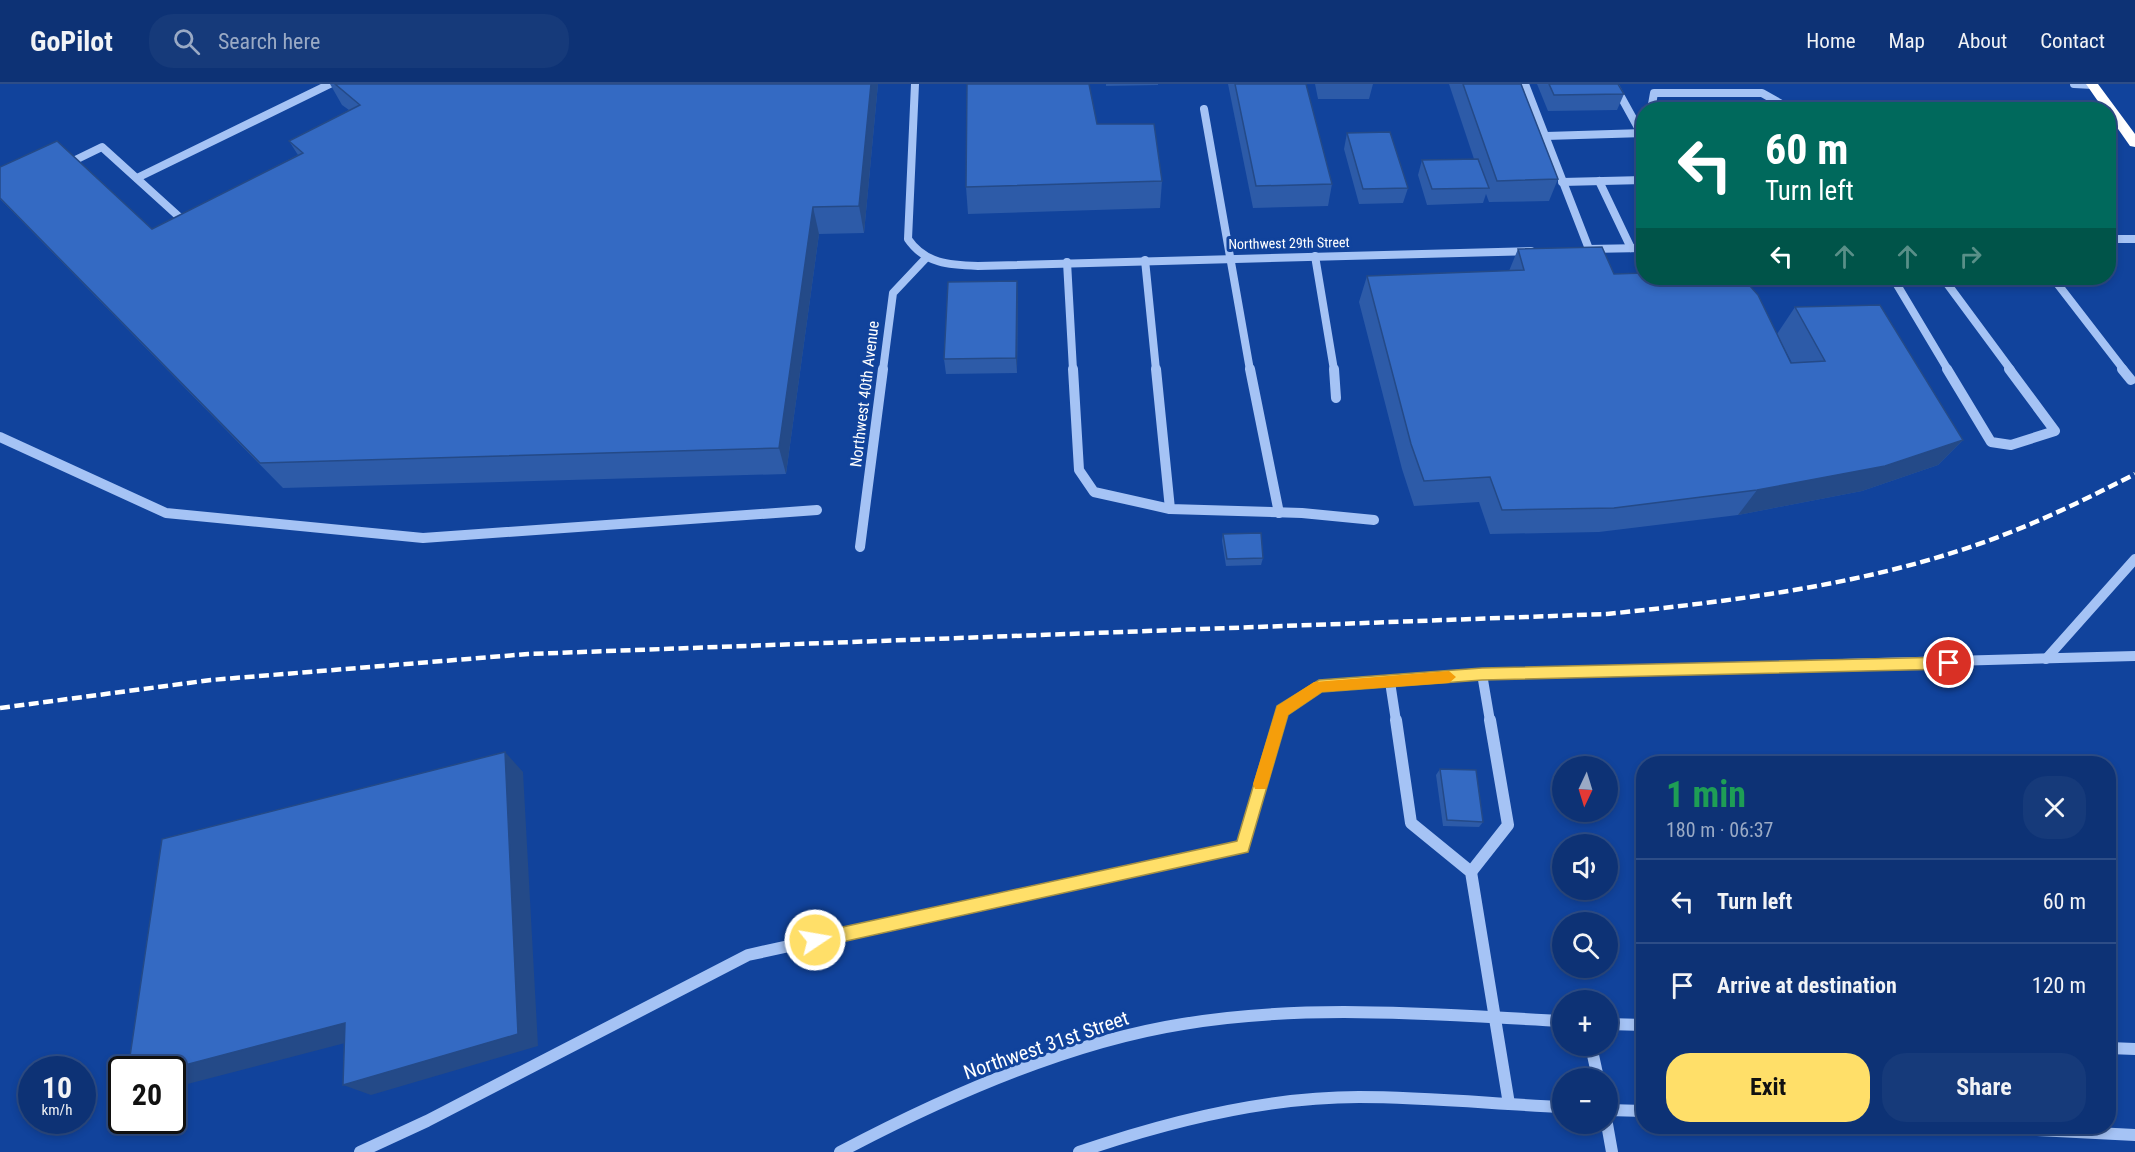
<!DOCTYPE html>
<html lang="en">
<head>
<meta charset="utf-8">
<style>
  body { margin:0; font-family:"Roboto Condensed",sans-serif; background:#163a7a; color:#f1f3f6; height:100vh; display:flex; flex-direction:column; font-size:22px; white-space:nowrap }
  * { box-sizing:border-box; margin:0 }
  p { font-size:20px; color:#9aaac5 }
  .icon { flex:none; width:33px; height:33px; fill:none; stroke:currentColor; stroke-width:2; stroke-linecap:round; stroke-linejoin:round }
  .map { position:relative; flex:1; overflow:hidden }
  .details { position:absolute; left:1636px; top:672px; width:480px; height:378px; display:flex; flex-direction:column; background:#0d3275; border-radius:24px; box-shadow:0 3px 9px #0003,0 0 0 2px #2d4d87 }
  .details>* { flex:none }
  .top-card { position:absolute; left:1636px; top:18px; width:480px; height:183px; border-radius:24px; box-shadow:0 3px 9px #0003,0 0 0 2px #2d4d87; background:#00695c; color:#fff; overflow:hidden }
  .needle { width:39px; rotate:184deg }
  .fabs { position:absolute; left:1552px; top:672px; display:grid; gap:12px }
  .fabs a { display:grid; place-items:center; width:66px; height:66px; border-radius:50%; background:#0d3275; box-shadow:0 3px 9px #0003,0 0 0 2px #2d4d87; font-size:30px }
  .speed { position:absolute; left:18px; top:972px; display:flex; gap:12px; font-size:30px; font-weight:700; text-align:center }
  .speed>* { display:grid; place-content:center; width:78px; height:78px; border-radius:50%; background:#0d3275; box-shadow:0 3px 9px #0003,0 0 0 2px #2d4d87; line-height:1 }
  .speed small { font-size:15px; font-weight:400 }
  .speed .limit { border:3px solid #111; border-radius:9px; background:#fff; color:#111 }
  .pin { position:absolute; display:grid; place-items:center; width:51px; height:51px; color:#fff; margin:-26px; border:3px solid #fff; border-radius:50%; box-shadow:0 2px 6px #0007 }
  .me { position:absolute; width:66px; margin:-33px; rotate:78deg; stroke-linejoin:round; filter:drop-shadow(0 0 4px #0008) }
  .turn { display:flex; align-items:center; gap:21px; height:126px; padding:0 30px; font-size:27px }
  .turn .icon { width:78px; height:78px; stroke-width:2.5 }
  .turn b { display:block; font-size:42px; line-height:51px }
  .lanes { display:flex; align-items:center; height:57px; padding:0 30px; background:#0003; justify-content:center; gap:30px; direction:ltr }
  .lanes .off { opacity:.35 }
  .round { display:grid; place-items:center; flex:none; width:63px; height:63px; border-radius:24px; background:#163a7a }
  .overview { display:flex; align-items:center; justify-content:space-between; height:102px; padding:0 30px }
  h1 { font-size:36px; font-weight:700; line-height:45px; color:#1e9e55 }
  .primary-button { display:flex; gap:12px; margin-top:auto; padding:12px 30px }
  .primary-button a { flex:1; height:69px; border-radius:24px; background:#ffdf69; color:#111; font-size:24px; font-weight:700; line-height:69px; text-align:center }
  .primary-button a+a { background:#163a7a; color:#f1f3f6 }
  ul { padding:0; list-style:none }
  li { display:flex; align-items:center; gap:18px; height:84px; padding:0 30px; border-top:2px solid #2d4d87 }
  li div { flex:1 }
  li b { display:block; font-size:22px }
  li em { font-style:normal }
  header { display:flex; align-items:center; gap:36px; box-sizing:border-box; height:84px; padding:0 30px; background:#0d3275; border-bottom:2px solid #2d4d87 }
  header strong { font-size:28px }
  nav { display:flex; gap:33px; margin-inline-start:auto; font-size:21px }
  .search { width:420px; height:54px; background:#163a7a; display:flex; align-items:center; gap:15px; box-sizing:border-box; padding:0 21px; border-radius:24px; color:#9aaac5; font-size:22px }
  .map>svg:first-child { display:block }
</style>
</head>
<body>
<header>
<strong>GoPilot</strong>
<div class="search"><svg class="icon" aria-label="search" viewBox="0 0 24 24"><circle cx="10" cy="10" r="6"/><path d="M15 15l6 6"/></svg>Search here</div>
<nav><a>Home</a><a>Map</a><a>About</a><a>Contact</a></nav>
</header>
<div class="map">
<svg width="2135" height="1068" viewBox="0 0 2135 1068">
  <rect width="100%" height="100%" fill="#11439c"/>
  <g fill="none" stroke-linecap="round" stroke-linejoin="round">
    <g stroke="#a5c3f5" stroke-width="8">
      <path d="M915,0L908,155C925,180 950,181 978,182L1531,167"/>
      <polyline points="1525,0 1589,165"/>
      <polyline points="1614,0 1641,49"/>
      <polyline points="2074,0 2093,1"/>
      <polyline points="1204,25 1250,286"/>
      <polyline points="1651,26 1654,9 1762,9 1792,26"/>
      <polyline points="1546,52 1644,49"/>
      <polyline points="65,81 102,63 187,140"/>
      <polyline points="137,94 330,0"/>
      <polyline points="1599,97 1631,164"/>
      <polyline points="1562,98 1644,96"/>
      <polyline points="2109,155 2135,155"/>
      <polyline points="1588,165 1644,164"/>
      <polyline points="1315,172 1334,286"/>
      <polyline points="1145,176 1156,286"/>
      <polyline points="1067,178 1073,286"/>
      <polyline points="1893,194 1948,286"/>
      <polyline points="1943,194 2011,286"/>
      <polyline points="2053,194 2124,286"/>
      <polyline points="883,286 893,209 926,174"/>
    </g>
    <g stroke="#a5c3f5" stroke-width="10">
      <polyline points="1073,285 1079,386 1094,408 1170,425 1302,429 1374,436"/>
      <polyline points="1156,285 1170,425"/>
      <polyline points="1250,285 1279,429"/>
      <polyline points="1334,285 1336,314"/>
      <polyline points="1947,285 1991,358 2011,361 2055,347 2009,285"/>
      <polyline points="2122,285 2131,296"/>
      <polyline points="0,353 166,429 423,454 817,426"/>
      <polyline points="860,463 883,285"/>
      <polyline points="2046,575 2135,475"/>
      <polyline points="1482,590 1490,637"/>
      <polyline points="1390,598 1396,637"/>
      <polyline points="1279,637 1282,627 1319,602 1482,590 2135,572"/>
    </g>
    <g stroke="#a5c3f5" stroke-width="12">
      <polyline points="1396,636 1411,739 1471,788 1509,1020"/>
      <polyline points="1471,788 1508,741 1490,636"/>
      <polyline points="1608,940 1644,941"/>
      <polyline points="1591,962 1598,994"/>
      <polyline points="2109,964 2135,965"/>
      <polyline points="1608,1026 1644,1027"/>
      <polyline points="1607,1040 1612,1068"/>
      <polyline points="1955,1042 2135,1051"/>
      <polyline points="360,1068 427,1037 748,871 1243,763 1279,636"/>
      <path d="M840,1068C942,1014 1069,958 1183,940C1307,919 1438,931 1563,937"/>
      <path d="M1079,1068C1166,1038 1266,1013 1359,1013C1427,1013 1495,1020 1563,1023"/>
    </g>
    <polygon fill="#fff" fill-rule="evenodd" points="2086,0 2098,0 2135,50 2135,63 2130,62 2109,32 2109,26 2104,26"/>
    <path stroke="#fff" stroke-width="4.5" stroke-dasharray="10 4.5" stroke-linecap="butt" d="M0,624L211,596L528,570L1607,530C1743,516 1883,499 2011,448C2054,431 2094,411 2135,390"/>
  </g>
  <g fill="#2d5ba8" fill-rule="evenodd">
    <polygon points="330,0 878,0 864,149 819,150 786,390 283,404 0,115 0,83 152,145 298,71 289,57 349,26 342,21"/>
    <polygon points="1106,0 1158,0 1158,1 1106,2"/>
    <polygon points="1228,0 1306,0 1332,100 1328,122 1253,124"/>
    <polygon points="1315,0 1373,0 1369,15 1318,15"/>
    <polygon points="1449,0 1521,0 1558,95 1549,117 1489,118 1486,110 1483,119 1427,121 1418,91 1422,76 1474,75"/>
    <polygon points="1537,0 1618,0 1624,10 1617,26 1548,27"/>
    <polygon points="1965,19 2063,26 1961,26"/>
    <polygon points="1097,40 1162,97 1160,124 968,130 966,103"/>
    <polygon points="1347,49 1408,104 1403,119 1359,120 1344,65"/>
    <path d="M1518,165L1614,190L1700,195L1777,250L1795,223L1963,356L1938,381L1862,407L1738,431L1599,448L1490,450L1479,418L1414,422L1402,385L1359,218L1367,192L1509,187ZM1777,250L1792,279H1791Z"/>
    <polygon points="1018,212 1017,289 946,290 944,275"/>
    <polygon points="1223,450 1263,474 1261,481 1226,482 1222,457"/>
    <polygon points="1440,685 1483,738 1479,743 1443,742 1436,691"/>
  </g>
  <g fill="#244a88">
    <polygon points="871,0 878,0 864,149 859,122"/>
    <polygon points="813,123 819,150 786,390 779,364"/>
    <polygon points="1017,197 1018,212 1017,289 1016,274"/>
    <polygon points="1963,356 1938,381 1862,407 1738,431 1757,406"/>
    <polygon points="505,668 523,688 538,962 371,1011 343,1001"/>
    <polygon points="345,939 372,952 172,1004 172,986 166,986"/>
  </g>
  <g fill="#346ac3" stroke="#244a88" stroke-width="1.5">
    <polygon points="335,0 871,0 859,122 813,123 779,364 260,379 0,114 0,83 57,57 152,145 303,69 289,57 360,21"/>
    <polygon points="967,0 1089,0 1097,40 1154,40 1162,97 966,103"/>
    <polygon points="1235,0 1306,0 1332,100 1256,102"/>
    <polygon points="1463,0 1521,0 1558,95 1497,97"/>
    <polygon points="1549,0 1618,0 1624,10 1554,11"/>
    <polygon points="2056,17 2063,26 1970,26 1965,19"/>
    <polygon points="1390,48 1408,104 1363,105 1347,49"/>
    <polygon points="1478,75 1489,104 1432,105 1422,76"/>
    <polygon points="1602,163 1614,190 1644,189 1644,194 1699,194 1700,195 1738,196 1750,202 1758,211 1791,279 1825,277 1795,223 1880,221 1963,356 1885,382 1757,406 1614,424 1502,426 1490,393 1424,397 1411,360 1367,192 1524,186 1518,165"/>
    <polygon points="1017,197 1016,274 944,275 948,198"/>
    <polygon points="1261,449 1263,474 1227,475 1223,450"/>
    <polygon points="505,668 518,950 343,1001 345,939 166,986 128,986 162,755"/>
    <polygon points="1440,685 1476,686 1483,738 1447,736"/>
  </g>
  <polygon fill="#ffdf69" stroke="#a69144" stroke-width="1.5" points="1949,573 1956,579 1949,585 1482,596 1322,608 1288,631 1248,768 815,864 810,862 807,856 810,851 815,849 1237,757 1277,622 1319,596 1482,584"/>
  <polygon fill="#f59e0b" points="1449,587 1456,593 1449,599 1322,608 1288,631 1268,700 1266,705 1255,705 1253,700 1277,622 1314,598"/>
  <g text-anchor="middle" stroke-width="6" stroke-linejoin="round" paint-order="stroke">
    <g font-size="14" fill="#fff" stroke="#11439c">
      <text transform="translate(1289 159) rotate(-1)" y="5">Northwest 29th Street</text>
    </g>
    <g font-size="16" fill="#fff" stroke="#11439c">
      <text transform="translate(864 310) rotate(-83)" y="6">Northwest 40th Avenue</text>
    </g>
    <g font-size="20" fill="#fff" stroke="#11439c">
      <text transform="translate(1046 961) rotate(-19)" y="7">Northwest 31st Street</text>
    </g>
  </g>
</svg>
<div class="fabs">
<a><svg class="needle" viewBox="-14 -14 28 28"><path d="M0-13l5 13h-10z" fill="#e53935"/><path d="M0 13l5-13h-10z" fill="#9aaac5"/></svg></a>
<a><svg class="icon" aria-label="sound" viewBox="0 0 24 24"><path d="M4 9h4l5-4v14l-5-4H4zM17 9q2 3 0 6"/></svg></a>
<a><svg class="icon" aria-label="search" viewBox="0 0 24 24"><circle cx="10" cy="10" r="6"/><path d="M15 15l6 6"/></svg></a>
<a>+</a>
<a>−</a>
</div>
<div class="speed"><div>10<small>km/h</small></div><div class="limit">20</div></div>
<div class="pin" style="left:1949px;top:579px;background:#d93025"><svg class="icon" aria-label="arrive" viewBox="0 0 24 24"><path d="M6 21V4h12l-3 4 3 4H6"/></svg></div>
<svg class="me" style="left:815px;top:856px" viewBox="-20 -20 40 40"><circle r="17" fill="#ffdf69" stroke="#fff" stroke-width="3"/><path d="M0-11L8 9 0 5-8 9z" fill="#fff"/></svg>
<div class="top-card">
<div class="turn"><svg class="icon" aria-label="left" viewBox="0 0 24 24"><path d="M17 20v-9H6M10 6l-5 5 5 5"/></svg><div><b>60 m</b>Turn left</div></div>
<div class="lanes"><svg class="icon" aria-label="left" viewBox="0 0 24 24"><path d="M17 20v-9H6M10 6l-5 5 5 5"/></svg><svg class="icon off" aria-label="ahead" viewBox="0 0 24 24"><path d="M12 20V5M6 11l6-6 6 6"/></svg><svg class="icon off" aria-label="ahead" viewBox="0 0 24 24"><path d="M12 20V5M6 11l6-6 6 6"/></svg><svg class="icon off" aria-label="right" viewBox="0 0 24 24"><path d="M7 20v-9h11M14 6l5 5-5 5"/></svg></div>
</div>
<section class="details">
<div class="overview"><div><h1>1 min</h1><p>180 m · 06:37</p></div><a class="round"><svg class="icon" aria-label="close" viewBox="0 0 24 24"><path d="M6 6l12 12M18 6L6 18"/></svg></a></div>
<ul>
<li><svg class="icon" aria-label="left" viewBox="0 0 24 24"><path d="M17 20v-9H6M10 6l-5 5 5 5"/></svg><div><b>Turn left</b></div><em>60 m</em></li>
<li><svg class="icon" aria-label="arrive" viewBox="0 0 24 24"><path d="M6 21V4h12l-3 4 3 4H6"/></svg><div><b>Arrive at destination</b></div><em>120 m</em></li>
</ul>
<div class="primary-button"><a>Exit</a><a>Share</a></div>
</section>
</div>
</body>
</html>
